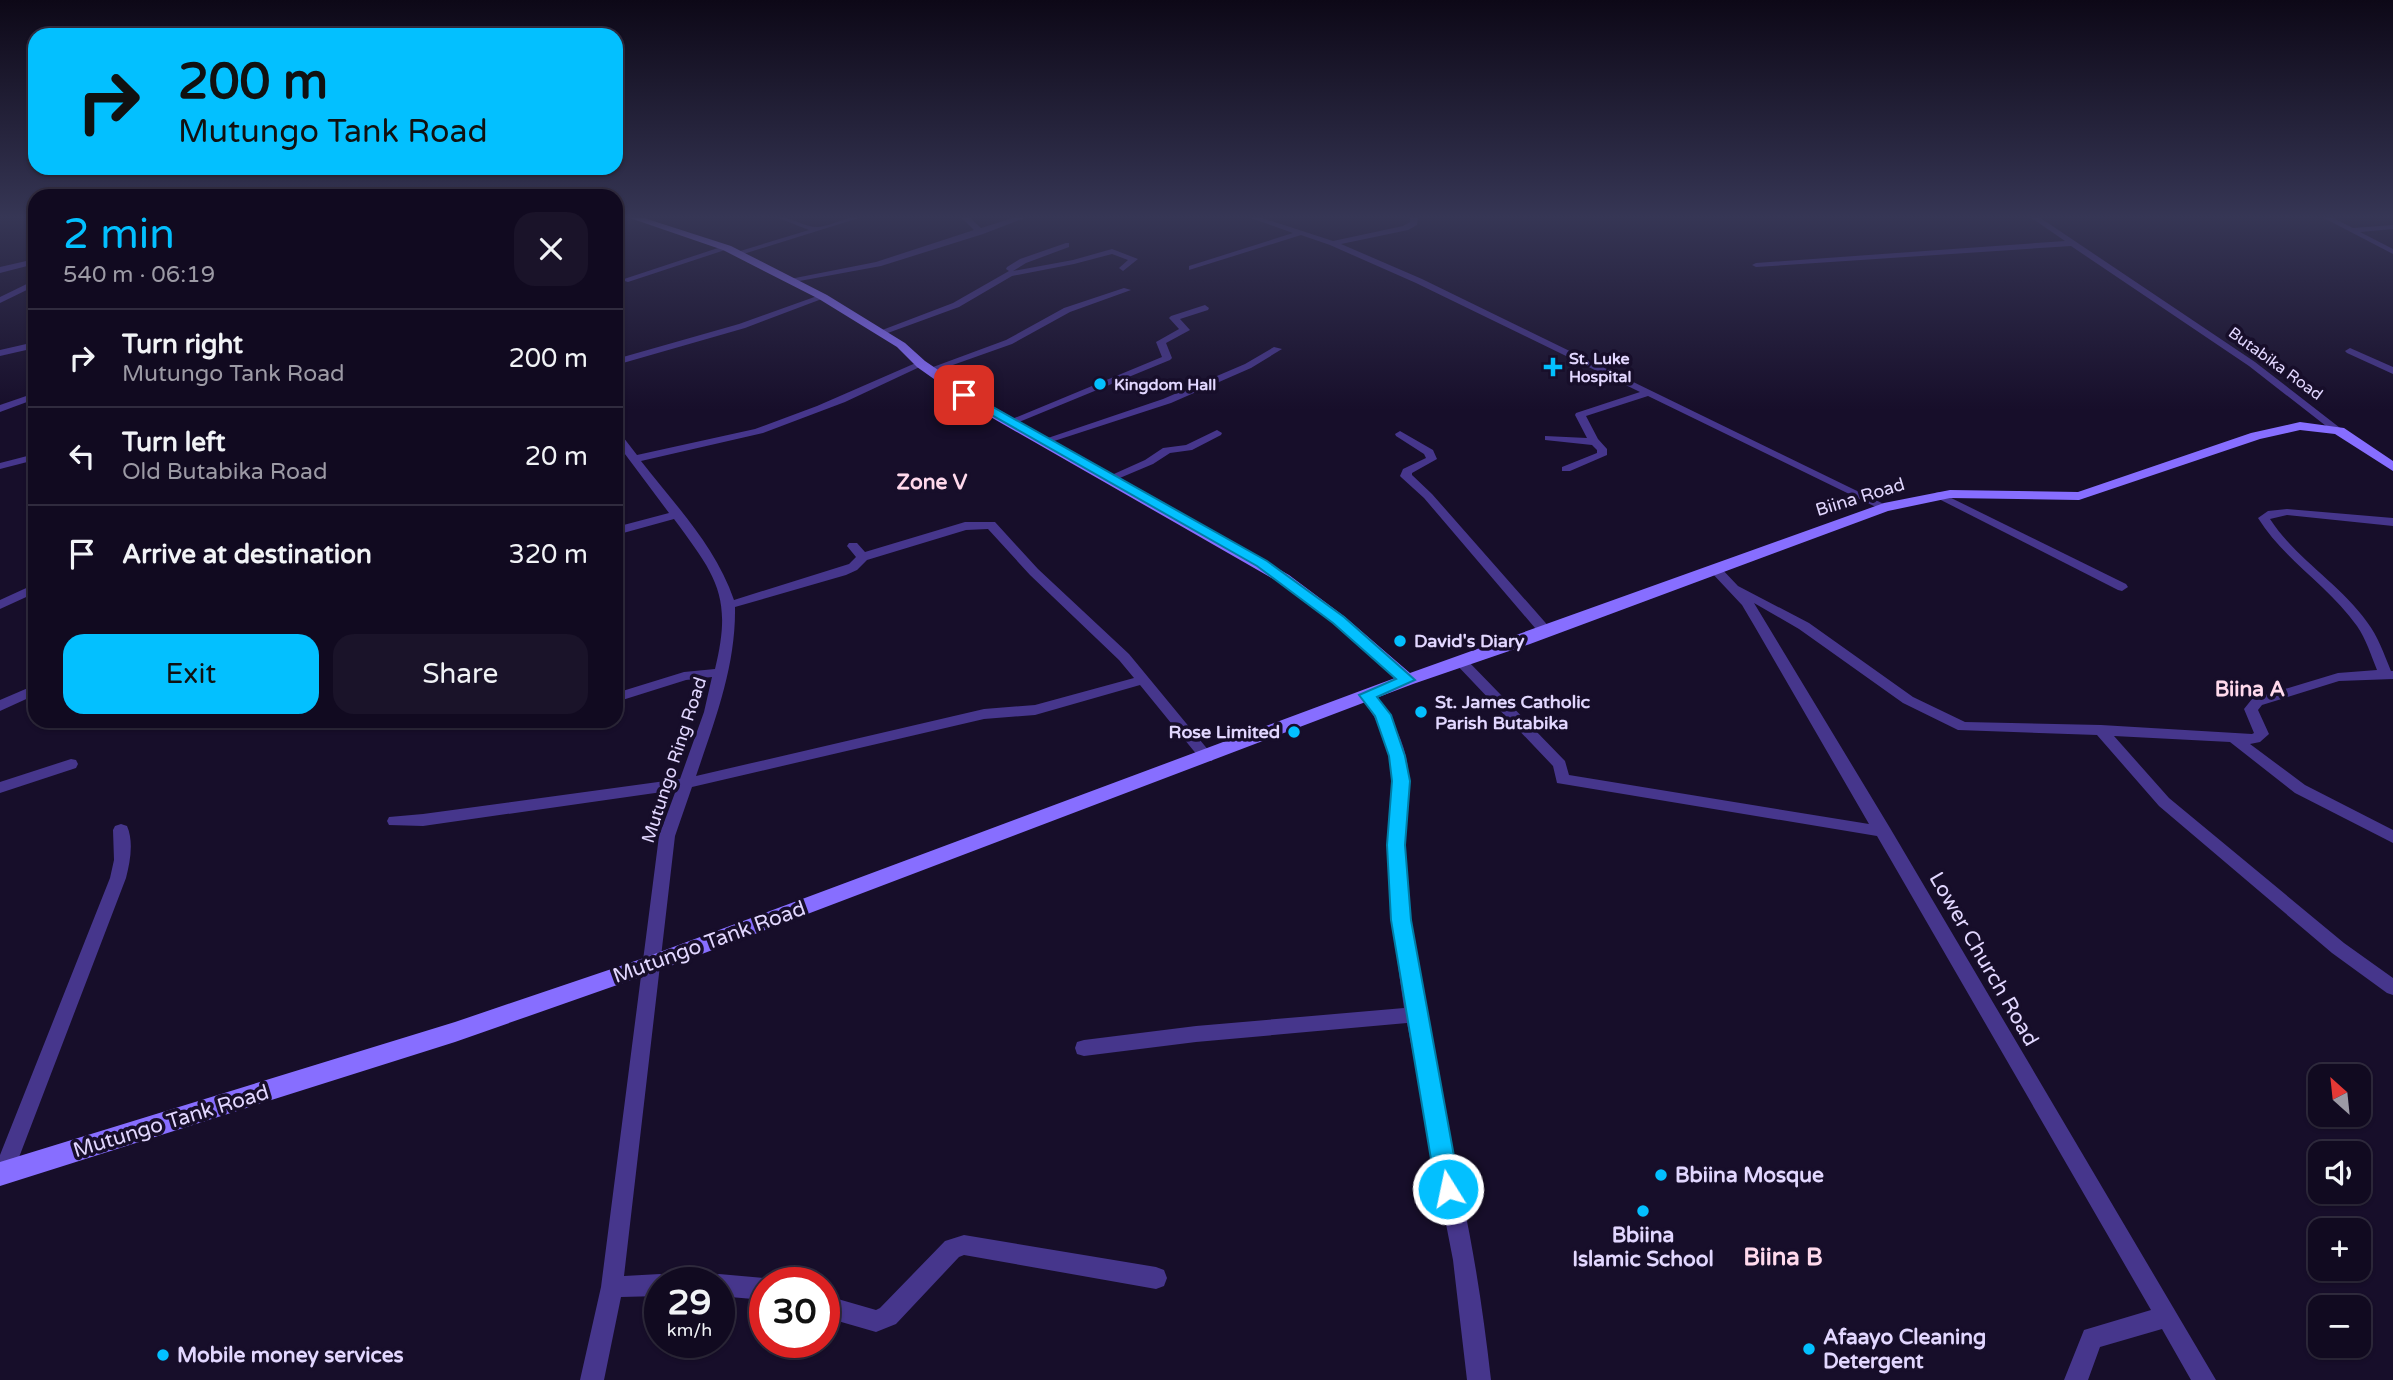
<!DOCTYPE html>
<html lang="en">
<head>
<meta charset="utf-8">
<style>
  body { margin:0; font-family:"Varela Round",sans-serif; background:#1a1329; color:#f1f3f6; height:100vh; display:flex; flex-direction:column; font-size:26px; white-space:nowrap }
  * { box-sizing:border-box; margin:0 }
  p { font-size:23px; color:#9c9aa5 }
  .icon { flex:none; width:38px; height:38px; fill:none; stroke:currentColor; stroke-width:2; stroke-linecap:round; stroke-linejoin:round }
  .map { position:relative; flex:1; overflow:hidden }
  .side { position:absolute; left:28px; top:189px; width:595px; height:539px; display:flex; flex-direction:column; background:#110a20; border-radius:21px; box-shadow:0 2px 5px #0004,0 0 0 2px #302b3e }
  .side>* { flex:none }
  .banner { position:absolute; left:28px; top:28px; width:595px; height:147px; border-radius:21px; box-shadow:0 2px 5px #0004,0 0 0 2px #302b3e; background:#03c0ff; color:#111; overflow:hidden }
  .needle { width:46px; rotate:333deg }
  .controls { position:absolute; left:2308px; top:1064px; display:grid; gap:14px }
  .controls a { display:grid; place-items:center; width:63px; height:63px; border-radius:14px; background:#110a20; box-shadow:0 2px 5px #0004,0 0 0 2px #302b3e; font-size:35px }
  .speed { position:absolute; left:644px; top:1267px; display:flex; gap:14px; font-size:35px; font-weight:700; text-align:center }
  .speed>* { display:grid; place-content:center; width:91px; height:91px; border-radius:50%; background:#110a20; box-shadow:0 2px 5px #0004,0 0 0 2px #302b3e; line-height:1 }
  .speed small { font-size:18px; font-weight:400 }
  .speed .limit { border:10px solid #d22; background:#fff; color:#111 }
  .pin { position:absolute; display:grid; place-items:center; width:60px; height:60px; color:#fff; margin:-30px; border-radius:14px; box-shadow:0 4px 10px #0006 }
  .me { position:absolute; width:77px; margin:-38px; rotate:350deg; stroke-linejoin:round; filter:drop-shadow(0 0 5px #0008) }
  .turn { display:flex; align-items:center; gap:24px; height:147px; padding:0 35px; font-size:32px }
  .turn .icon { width:91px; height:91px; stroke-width:2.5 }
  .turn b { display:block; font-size:49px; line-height:60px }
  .round { display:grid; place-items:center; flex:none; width:74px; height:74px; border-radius:21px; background:#1a1329 }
  .overview { display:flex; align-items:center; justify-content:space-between; height:119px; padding:0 35px }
  h1 { font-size:42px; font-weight:600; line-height:52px; color:#03c0ff }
  .action { display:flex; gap:14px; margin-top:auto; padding:14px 35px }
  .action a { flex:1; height:80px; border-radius:21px; background:#03c0ff; color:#111; font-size:28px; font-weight:600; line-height:80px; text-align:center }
  .action a+a { background:#1a1329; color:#f1f3f6 }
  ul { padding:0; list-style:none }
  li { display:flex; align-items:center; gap:21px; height:98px; padding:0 35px; border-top:2px solid #302b3e }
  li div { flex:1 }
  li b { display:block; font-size:26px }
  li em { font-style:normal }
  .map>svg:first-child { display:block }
</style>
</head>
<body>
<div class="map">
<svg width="2393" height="1380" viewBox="0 0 2393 1380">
  <rect width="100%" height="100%" fill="#170e2a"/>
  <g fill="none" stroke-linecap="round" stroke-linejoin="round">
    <g fill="#46368c" fill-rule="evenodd">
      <path d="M776,217C791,216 805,228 819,227C834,225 846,216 862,217L737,256V252L809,230Z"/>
      <polygon points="961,217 969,217 981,228 1016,217 1027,217 983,234 881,266 794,282 790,279 876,262 974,230"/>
      <polygon points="1248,217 1259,217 1333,241 1403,226 1410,222 1410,217 1418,217 1417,225 1408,230 1341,244 1422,279 1890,507 1884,510 1880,509 1648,396 1586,416 1598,439 1607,449 1607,455 1570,471 1562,471 1562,467 1597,453 1597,450 1592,445 1545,440 1545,436 1587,438 1575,415 1576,413 1640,392 1416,283 1330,245 1301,235 1189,270 1189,266 1293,233"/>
      <polygon points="2030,217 2039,217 2255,362 2344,431 2343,433 2335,433 2249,366 2071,246 1756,267 1752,265 1756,263 2065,241"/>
      <polygon points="2322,217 2331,217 2353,228 2393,225 2393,229 2360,232 2393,249 2393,254"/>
      <polygon points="1066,243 1069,243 1069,247 1026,263 1013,271 1073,260 1112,249 1138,259 1123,271 1119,268 1128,260 1112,254 1074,264 1012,276 959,307 885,334 877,332 953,303 1009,271 1006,269 1007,267 1020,259"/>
      <polygon points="724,246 731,248 628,282 621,280"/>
      <polygon points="35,259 35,264 0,273 0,267"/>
      <polygon points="35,280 35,286 0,303 0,297"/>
      <polygon points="1124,288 1131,290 1070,312 1012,344 933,372 925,370 1006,340 1064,308"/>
      <polygon points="820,295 827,297 745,328 616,365 616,359 739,324"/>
      <polygon points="1205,305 1209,308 1208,310 1180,319 1190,330 1166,343 1172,358 1170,360 1014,424 1010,425 1005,422 1162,357 1156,342 1179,329 1169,318 1171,316"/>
      <polygon points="35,342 35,348 0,356 0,350"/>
      <polygon points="1274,347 1282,349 1251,368 1171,403 1048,443 1040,443 1039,441 1163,399 1245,364"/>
      <polygon points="2350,348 2393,367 2393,374 2347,353 2345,351"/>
      <path d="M918,362L926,364L845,402L763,433L641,461C675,505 715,545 734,600L849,564L856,557L847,546L849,543H857L865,552L965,522H995L1038,569L1129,654L1214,757L1212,761H1202L1140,685L1035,715L984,719L692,787L675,836L624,1276L660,1274L668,1277L670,1283H660V1296L621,1297L604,1380H580L601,1287L659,836L676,790L423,826L389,825L387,821L389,817L423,814L680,779L704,712L712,677L686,680L616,702V693L684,672L715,669C733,596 716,576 674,519L616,535V527L669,513L616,442V432L620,433L637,455L755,429L817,406ZM988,529L1030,575L1119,660L1134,678L1035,705L984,709L696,776C715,720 736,666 735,607L846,575L857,570L867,560L966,530Z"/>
      <polygon points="35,393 35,399 0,412 0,405"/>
      <polygon points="1217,430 1222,433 1221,435 1192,450 1170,453 1153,464 1115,480 1111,481 1105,478 1145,460 1163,448 1186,445"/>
      <polygon points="1400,431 1433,450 1437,459 1412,473 1412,475 1432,494 1551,629 1553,632 1551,635 1541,635 1424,498 1402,478 1400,476 1403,469 1426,458 1424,454 1396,436 1395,434"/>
      <polygon points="35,454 35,460 0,469 0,463"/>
      <polygon points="1939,492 2126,584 2128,587 2122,591 2118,590 1935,497 1935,493"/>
      <path d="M2287,509L2393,518V526L2287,515L2270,519C2296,559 2339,583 2367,622C2378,636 2384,654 2391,671H2393V679L2339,681L2262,705L2258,710L2269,734L2260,742L2250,744L2305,785L2393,830V843L2295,793L2230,742L2114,736L2169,798L2344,943L2393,978V995L2387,993L2332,953L2159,806L2097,735L1958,730L1903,703L1799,629L1754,603L1890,828L2216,1380H2191L2162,1329L2100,1347L2088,1380H2064L2084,1330L2151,1310L1877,836L1557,783L1553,766L1454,662L1456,659H1466L1565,761L1569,775L1869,824L1755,627L1742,605L1711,572L1709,569L1711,566H1719L1738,586L1809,623L1913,697L1965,722L2101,725L2252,734L2254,733L2244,709L2252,699L2338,673L2377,670C2371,655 2366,639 2357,626C2328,585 2285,561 2258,518L2268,511Z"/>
      <polygon points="35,584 35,593 0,609 0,600"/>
      <polygon points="35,685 35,695 0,711 0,700"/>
      <path d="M1367,691L1372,692C1387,712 1401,733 1406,757C1412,782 1405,806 1405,831C1405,873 1409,916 1415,958C1424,1038 1445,1117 1462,1197C1475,1257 1484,1318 1491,1380H1467L1453,1260L1407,1023L1196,1042L1084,1056L1077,1054L1075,1048L1077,1042L1084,1040L1196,1026L1404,1008C1396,953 1389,898 1389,843C1389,814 1397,785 1391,757C1386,733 1373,715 1360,695Z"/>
      <polygon points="71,759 76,760 78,764 76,768 0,793 0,782"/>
      <path d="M121,824L127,826C134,842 130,862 126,878L13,1173L10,1180L3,1182L0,1181V1155L110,878L114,860L113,830L115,826Z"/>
      <polygon points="964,1235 1156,1267 1164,1270 1167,1278 1164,1286 1156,1289 964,1255 959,1257 896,1324 876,1332 824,1317 824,1295 876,1310 880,1308 945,1241"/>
      <polygon points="719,1274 765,1278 773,1283 765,1283 765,1300 719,1296 719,1283 709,1283 711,1277"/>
    </g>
    <polygon fill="#876eff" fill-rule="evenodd" points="627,217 641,217 731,246 827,295 905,343 925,361 985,402 1289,575 1345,617 1410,673 1884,503 1950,490 2078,492 2251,433 2300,422 2344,428 2393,461 2393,471 2335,434 2300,430 2260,439 2079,500 1950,498 1888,511 1530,644 1413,684 657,971 455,1042 0,1186 0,1162 455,1022 641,959 1395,678 1333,623 1277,581 975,408 917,367 897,347 819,299 723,250"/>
  </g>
  <linearGradient id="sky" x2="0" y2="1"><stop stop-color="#0d0817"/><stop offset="0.53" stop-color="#363655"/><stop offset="1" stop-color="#363655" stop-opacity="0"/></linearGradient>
  <rect width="2393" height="410" fill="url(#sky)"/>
  <polygon fill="#03c0ff" stroke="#027da6" stroke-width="2" points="960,393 968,393 1267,561 1344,617 1415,680 1377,697 1391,715 1405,756 1410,781 1405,845 1411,920 1460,1189 1456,1197 1448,1200 1440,1197 1436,1189 1391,920 1387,845 1392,781 1389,756 1375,716 1359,695 1396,679 1333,623 1257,566 960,397"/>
  <g fill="#03c0ff" stroke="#170e2a" stroke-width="2.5">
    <path d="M1549.5 356.5h7v7h7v7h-7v7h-7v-7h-7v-7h7z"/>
    <circle cx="1100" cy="384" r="7"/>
    <circle cx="1400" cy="641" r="7"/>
    <circle cx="1421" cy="712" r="7"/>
    <circle cx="1294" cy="732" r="7"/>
    <circle cx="1661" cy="1175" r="7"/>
    <circle cx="1643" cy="1211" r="7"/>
    <circle cx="1809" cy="1349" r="7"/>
    <circle cx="163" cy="1355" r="7"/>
  </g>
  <g text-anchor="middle" stroke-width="7" stroke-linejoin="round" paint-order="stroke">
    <g font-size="16" font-weight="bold" fill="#e2d7ff" stroke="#170e2a" text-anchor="start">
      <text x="1569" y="364">St. Luke<tspan x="1569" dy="18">Hospital</tspan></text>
      <text x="1114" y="390">Kingdom Hall</text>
    </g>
    <g font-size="16" fill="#e2d7ff" stroke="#170e2a">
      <text transform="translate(2276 363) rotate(36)" y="6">Butabika Road</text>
    </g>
    <g font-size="18" fill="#e2d7ff" stroke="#170e2a">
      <text transform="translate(1860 497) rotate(-17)" y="6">Biina Road</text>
      <text transform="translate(674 760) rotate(-72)" y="6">Mutungo Ring Road</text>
    </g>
    <g font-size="18" font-weight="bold" fill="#e2d7ff" stroke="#170e2a" text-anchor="start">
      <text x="1414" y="647">David's Diary</text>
      <text x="1435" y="708">St. James Catholic<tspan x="1435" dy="21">Parish Butabika</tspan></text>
      <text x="1280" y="738" text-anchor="end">Rose Limited</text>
    </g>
    <g font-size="21" font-weight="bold" fill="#ffd9ec" stroke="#170e2a">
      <text x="932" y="489">Zone V</text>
      <text x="2250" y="696">Biina A</text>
    </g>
    <g font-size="21" fill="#e2d7ff" stroke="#170e2a">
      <text transform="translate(709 942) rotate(-20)" y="7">Mutungo Tank Road</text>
      <text transform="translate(1984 959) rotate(60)" y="7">Lower Church Road</text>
      <text transform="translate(171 1121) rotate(-17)" y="7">Mutungo Tank Road</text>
    </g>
    <g font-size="21" font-weight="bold" fill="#e2d7ff" stroke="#170e2a" text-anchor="start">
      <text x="1675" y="1182">Bbiina Mosque</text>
      <text x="1643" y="1242" text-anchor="middle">Bbiina<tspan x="1643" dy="24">Islamic School</tspan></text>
      <text x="1823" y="1344">Afaayo Cleaning<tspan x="1823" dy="24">Detergent</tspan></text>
      <text x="177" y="1362">Mobile money services</text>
    </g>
    <g font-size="24" font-weight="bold" fill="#ffd9ec" stroke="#170e2a">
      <text x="1783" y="1265">Biina B</text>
    </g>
  </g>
</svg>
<div class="controls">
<a><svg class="needle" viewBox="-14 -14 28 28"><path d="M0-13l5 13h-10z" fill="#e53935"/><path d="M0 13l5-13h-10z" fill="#9c9aa5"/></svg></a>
<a><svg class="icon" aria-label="sound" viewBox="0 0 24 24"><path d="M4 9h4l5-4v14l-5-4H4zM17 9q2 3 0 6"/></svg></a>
<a>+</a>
<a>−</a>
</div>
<div class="speed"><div>29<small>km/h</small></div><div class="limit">30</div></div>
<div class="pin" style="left:964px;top:395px;background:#d93025"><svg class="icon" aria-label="arrive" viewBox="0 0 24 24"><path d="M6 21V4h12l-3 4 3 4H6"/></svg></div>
<svg class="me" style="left:1448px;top:1189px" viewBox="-20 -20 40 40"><circle r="17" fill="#03c0ff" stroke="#fff" stroke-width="3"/><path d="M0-11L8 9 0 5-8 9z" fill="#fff"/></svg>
<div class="banner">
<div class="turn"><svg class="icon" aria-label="right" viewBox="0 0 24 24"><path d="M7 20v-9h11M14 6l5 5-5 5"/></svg><div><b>200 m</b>Mutungo Tank Road</div></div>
</div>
<section class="side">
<div class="overview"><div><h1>2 min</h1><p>540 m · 06:19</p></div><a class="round"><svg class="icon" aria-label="close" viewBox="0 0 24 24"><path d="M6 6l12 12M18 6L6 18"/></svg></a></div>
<ul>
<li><svg class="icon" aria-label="right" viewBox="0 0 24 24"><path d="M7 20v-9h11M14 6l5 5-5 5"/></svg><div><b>Turn right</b><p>Mutungo Tank Road</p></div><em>200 m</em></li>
<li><svg class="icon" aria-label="left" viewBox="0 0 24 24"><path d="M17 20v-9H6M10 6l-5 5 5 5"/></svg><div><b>Turn left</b><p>Old Butabika Road</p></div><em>20 m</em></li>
<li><svg class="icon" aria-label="arrive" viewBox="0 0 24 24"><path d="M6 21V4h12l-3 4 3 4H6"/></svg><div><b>Arrive at destination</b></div><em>320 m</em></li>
</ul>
<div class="action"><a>Exit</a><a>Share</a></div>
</section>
</div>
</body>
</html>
